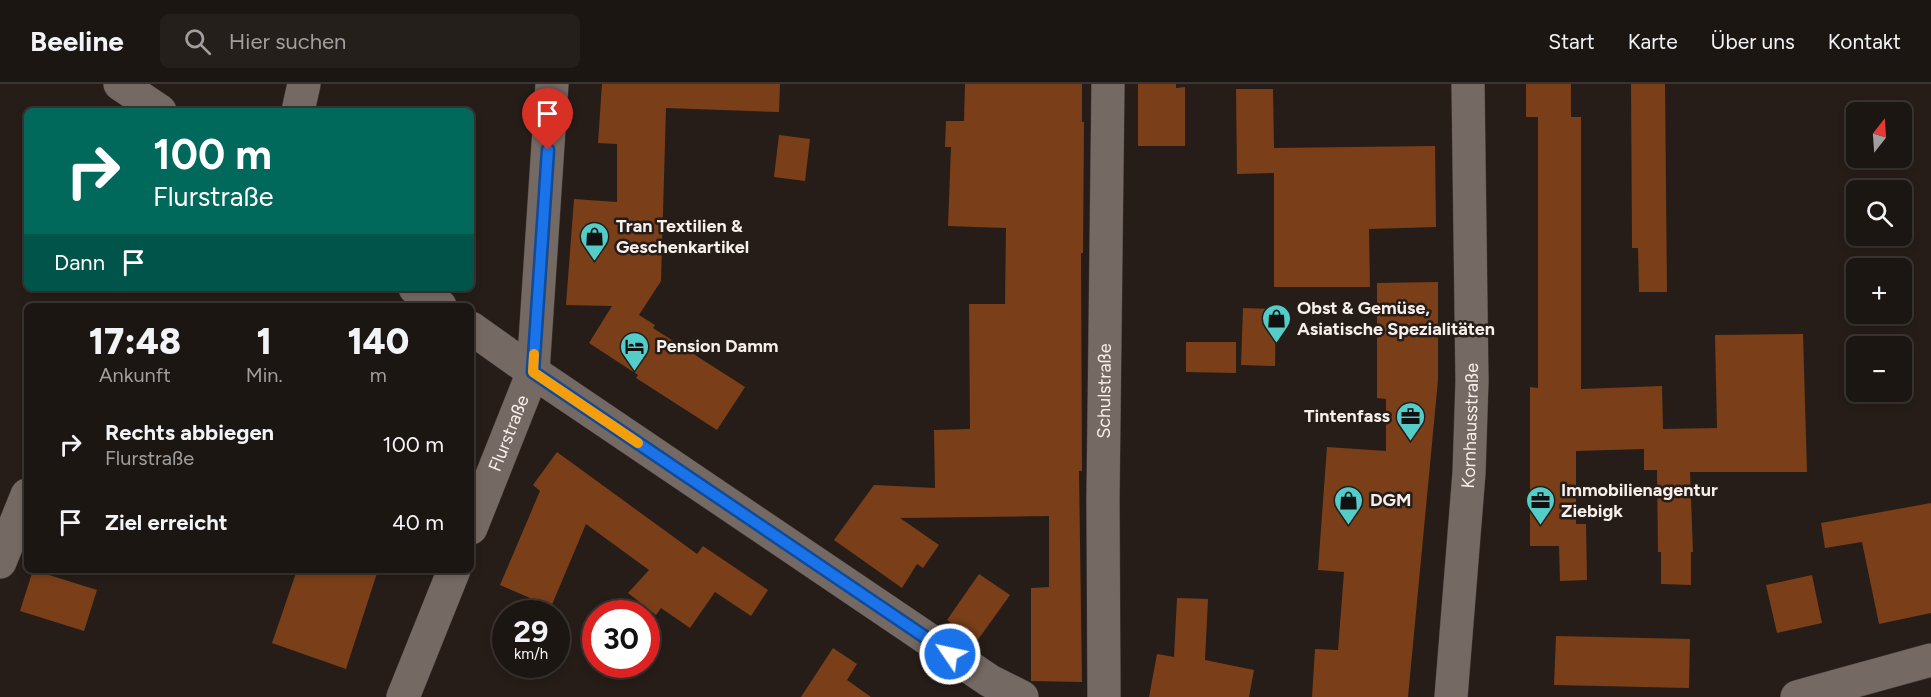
<!DOCTYPE html>
<html lang="de">
<head>
<meta charset="utf-8">
<style>
  body { margin:0; font-family:Figtree,sans-serif; background:#251f1b; color:#f1f3f6; height:100vh; display:flex; flex-direction:column; font-size:22px; white-space:nowrap }
  * { box-sizing:border-box; margin:0 }
  p { font-size:20px; color:#a09f9f }
  .icon { flex:none; width:33px; height:33px; fill:none; stroke:currentColor; stroke-width:2; stroke-linecap:round; stroke-linejoin:round }
  .map { position:relative; flex:1; overflow:hidden }
  .side { position:absolute; left:24px; top:219px; width:450px; height:270px; display:flex; flex-direction:column; background:#1c1612; border-radius:9px; box-shadow:0 3px 9px #0003,0 0 0 2px #3a3532 }
  .side>* { flex:none }
  .top-card { position:absolute; left:24px; top:24px; width:450px; height:183px; border-radius:9px; box-shadow:0 3px 9px #0003,0 0 0 2px #3a3532; background:#00695c; color:#fff; overflow:hidden }
  .needle { width:39px; rotate:17deg }
  .tools { position:absolute; left:1846px; top:18px; display:grid; gap:12px }
  .tools a { display:grid; place-items:center; width:66px; height:66px; border-radius:9px; background:#1c1612; box-shadow:0 3px 9px #0003,0 0 0 2px #3a3532; font-size:30px }
  .speed { position:absolute; left:492px; top:516px; display:flex; gap:12px; font-size:30px; font-weight:700; text-align:center }
  .speed>* { display:grid; place-content:center; width:78px; height:78px; border-radius:50%; background:#1c1612; box-shadow:0 3px 9px #0003,0 0 0 2px #3a3532; line-height:1 }
  .speed small { font-size:15px; font-weight:400 }
  .speed .limit { border:9px solid #d22; background:#fff; color:#111 }
  .pin { position:absolute; display:grid; place-items:center; width:51px; height:51px; color:#fff; margin:-62px -26px; border-radius:50% 50% 50% 0; rotate:-45deg; box-shadow:0 0 6px #0007 }
  .pin .icon { rotate:45deg }
  .me { position:absolute; width:66px; margin:-33px; rotate:304deg; stroke-linejoin:round; filter:drop-shadow(0 0 4px #0008) }
  .turn { display:flex; align-items:center; gap:21px; height:126px; padding:0 30px; font-size:27px }
  .turn .icon { width:78px; height:78px; stroke-width:2.5 }
  .turn b { display:block; font-size:42px; line-height:51px }
  .then { display:flex; align-items:center; height:57px; padding:0 30px; background:#0003; gap:12px; font-size:22px }
  .eta { display:flex; justify-content:space-evenly; align-items:center; height:102px; text-align:center }
  .eta b { font-size:36px; font-weight:800; line-height:42px }
  ul { padding:0; list-style:none }
  li { display:flex; align-items:center; gap:18px; height:78px; padding:0 30px }
  li div { flex:1 }
  li b { display:block; font-size:22px }
  li em { font-style:normal }
  header { display:flex; align-items:center; gap:36px; box-sizing:border-box; height:84px; padding:0 30px; background:#1c1612; border-bottom:2px solid #3a3532 }
  header strong { font-size:28px }
  nav { display:flex; gap:33px; margin-inline-start:auto; font-size:21px }
  .search { width:420px; height:54px; background:#251f1b; display:flex; align-items:center; gap:15px; box-sizing:border-box; padding:0 21px; border-radius:9px; color:#a09f9f; font-size:22px }
  .map>svg:first-child { display:block }
</style>
</head>
<body>
<header>
<strong>Beeline</strong>
<div class="search"><svg class="icon" aria-label="search" viewBox="0 0 24 24"><circle cx="10" cy="10" r="6"/><path d="M15 15l6 6"/></svg>Hier suchen</div>
<nav><a>Start</a><a>Karte</a><a>Über uns</a><a>Kontakt</a></nav>
</header>
<div class="map">
<svg width="1931" height="613" viewBox="0 0 1931 613">
  <rect width="100%" height="100%" fill="#261d18"/>
  <g fill="#7a3f18">
    <polygon points="602,0 780,0 779,28 666,24 661,197 639,231 655,241 653,244 745,303 717,346 636,294 638,291 589,259 612,222 566,221 574,115 617,118 617,60 598,59"/>
    <polygon points="965,0 1082,0 1082,38 1084,38 1083,169 1081,169 1082,387 1079,387 1082,598 1031,597 1031,504 1049,503 1049,432 900,434 939,461 923,484 917,480 902,504 834,456 874,401 935,404 934,346 970,345 969,220 1005,220 1006,144 948,142 951,63 945,63 946,37 964,37"/>
    <polygon points="1138,0 1176,0 1176,4 1185,3 1185,62 1138,62"/>
    <polygon points="1526,0 1571,0 1571,33 1581,33 1581,305 1662,302 1663,345 1717,344 1715,251 1803,250 1807,388 1690,388 1693,468 1691,468 1691,501 1661,500 1661,468 1658,468 1657,386 1644,386 1644,365 1576,367 1576,440 1586,440 1587,496 1560,497 1559,462 1530,462 1530,303 1538,304 1538,33 1526,33"/>
    <polygon points="1631,0 1665,0 1667,208 1639,208 1638,164 1632,164"/>
    <polygon points="1236,5 1273,5 1274,64 1435,62 1436,143 1369,145 1370,203 1274,203 1274,89 1237,90"/>
    <polygon points="779,51 810,55 805,97 774,93"/>
    <polygon points="1438,198 1438,296 1408,613 1312,613 1315,565 1338,566 1344,488 1318,486 1327,363 1386,367 1386,315 1377,314 1377,199"/>
    <polygon points="1243,224 1276,225 1275,282 1241,281"/>
    <polygon points="1186,258 1236,258 1236,289 1186,288"/>
    <polygon points="557,368 697,470 703,462 768,506 751,532 715,508 690,544 661,524 656,531 628,509 649,486 586,440 551,523 500,501 540,407 533,401"/>
    <polygon points="1931,419 1931,529 1879,540 1862,458 1825,464 1821,439"/>
    <polygon points="33,486 97,506 84,547 20,527"/>
    <polygon points="297,486 378,486 346,585 272,559"/>
    <polygon points="979,490 1010,511 977,557 947,536"/>
    <polygon points="1812,491 1822,539 1777,549 1766,501"/>
    <polygon points="1177,514 1208,515 1205,576 1254,586 1249,613 1149,613 1157,570 1174,573"/>
    <polygon points="1556,552 1690,555 1689,604 1554,601"/>
    <polygon points="833,564 857,580 847,596 871,613 801,613"/>
  </g>
  <g fill="none" stroke-linecap="round" stroke-linejoin="round">
    <defs>
      <g id="minor">
        <polyline points="120,0 160,27"/>
        <polyline points="298,27 304,0"/>
        <polyline points="415,204 440,222"/>
        <polyline points="471,244 533,288 990,597 1022,613"/>
        <path id="s1" d="M471,444L533,288L552,0"/>
        <polyline points="0,478 27,411"/>
        <polyline points="403,613 454,486"/>
        <path id="s2" d="M1104,613L1103,415L1108,0"/>
        <path id="s3" d="M1451,613L1469,389L1472,297L1468,0"/>
        <polyline points="1797,613 1931,576"/>
      </g>
    </defs>
    <use href="#minor" stroke="#423a37" stroke-width="34"/>
    <use href="#minor" stroke="#756963" stroke-width="33"/>
  </g>
  <g fill="none" stroke-linecap="round" stroke-linejoin="round">
    <defs>
      <polyline id="route" points="548,66 533,288 950,570"/>
    </defs>
    <use href="#route" stroke="#114b97" stroke-width="15"/>
    <use href="#route" stroke="#1a73e8" stroke-width="10"/>
    <polyline stroke="#f59e0b" stroke-width="10" points="534,270 533,288 638,359"/>
  </g>
  <defs>
    <symbol id="shop-pin" viewBox="-11 -11 22 30"><path d="M0 17L-7.5 6A9.5 9.5 0 1 1 7.5 6Z" fill="#54cdc9" stroke="#261d18"/><path d="M-5-2.5h2.3a2.7 3.5 0 0 1 5.4 0H5L5.5 6h-11ZM-1.5-2.5h3a1.5 2.3 0 0 0-3 0Z" fill="#111"/></symbol>
    <symbol id="hotel-pin" viewBox="-11 -11 22 30"><path d="M0 17L-7.5 6A9.5 9.5 0 1 1 7.5 6Z" fill="#54cdc9" stroke="#261d18"/><path d="M-6-4.5h1.5V1H6V5H4.5V3h-9V5H-6ZM-4 0a1.8 1.8 0 1 1 3.6 0ZM.5 0V-2.5h3Q6-2.5 6 0Z" fill="#111"/></symbol>
    <symbol id="office-pin" viewBox="-11 -11 22 30"><path d="M0 17L-7.5 6A9.5 9.5 0 1 1 7.5 6Z" fill="#54cdc9" stroke="#261d18"/><path d="M-6-3h4V-5.5h4V-3h4V5H-6ZM-1-4.5V-3h2v-1.5ZM-6 0V1H6V0Z" fill="#111"/></symbol>
  </defs>
  <g fill-rule="evenodd">
    <use href="#shop-pin" x="578" y="136" width="33" height="45"/>
    <use href="#shop-pin" x="1260" y="218" width="33" height="45"/>
    <use href="#hotel-pin" x="618" y="246" width="33" height="45"/>
    <use href="#office-pin" x="1394" y="316" width="33" height="45"/>
    <use href="#shop-pin" x="1332" y="400" width="33" height="45"/>
    <use href="#office-pin" x="1524" y="400" width="33" height="45"/>
  </g>
  <g text-anchor="middle" stroke-width="5" stroke-linejoin="round" paint-order="stroke">
    <g font-size="18" font-weight="bold" fill="#f6efeb" stroke="#261d18" text-anchor="start">
      <text x="616" y="148">Tran Textilien &amp;<tspan x="616" dy="21">Geschenkartikel</tspan></text>
      <text x="1297" y="230">Obst &amp; Gemüse,<tspan x="1297" dy="21">Asiatische Spezialitäten</tspan></text>
      <text x="656" y="268">Pension Damm</text>
      <text x="1390" y="338" text-anchor="end">Tintenfass</text>
      <text x="1561" y="412">Immobilienagentur<tspan x="1561" dy="21">Ziebigk</tspan></text>
      <text x="1370" y="422">DGM</text>
    </g>
    <g font-size="18" fill="#f6efeb" stroke="#261d18">
      <text dy="6" stroke="none"><textPath href="#s2" startOffset="306">Schulstraße</textPath></text>
      <text dy="6" stroke="none"><textPath href="#s3" startOffset="272">Kornhausstraße</textPath></text>
      <text dy="6" stroke="none"><textPath href="#s1" startOffset="102">Flurstraße</textPath></text>
    </g>
  </g>
</svg>
<div class="tools">
<a><svg class="needle" viewBox="-14 -14 28 28"><path d="M0-13l5 13h-10z" fill="#e53935"/><path d="M0 13l5-13h-10z" fill="#a09f9f"/></svg></a>
<a><svg class="icon" aria-label="search" viewBox="0 0 24 24"><circle cx="10" cy="10" r="6"/><path d="M15 15l6 6"/></svg></a>
<a>+</a>
<a>−</a>
</div>
<div class="speed"><div>29<small>km/h</small></div><div class="limit">30</div></div>
<div class="pin" style="left:548px;top:66px;background:#d93025"><svg class="icon" aria-label="arrive" viewBox="0 0 24 24"><path d="M6 21V4h12l-3 4 3 4H6"/></svg></div>
<svg class="me" style="left:950px;top:570px" viewBox="-20 -20 40 40"><circle r="17" fill="#1a73e8" stroke="#fff" stroke-width="3"/><path d="M0-11L8 9 0 5-8 9z" fill="#fff"/></svg>
<div class="top-card">
<div class="turn"><svg class="icon" aria-label="right" viewBox="0 0 24 24"><path d="M7 20v-9h11M14 6l5 5-5 5"/></svg><div><b>100 m</b>Flurstraße</div></div>
<div class="then">Dann<svg class="icon" aria-label="arrive" viewBox="0 0 24 24"><path d="M6 21V4h12l-3 4 3 4H6"/></svg></div>
</div>
<section class="side">
<div class="eta">
<div><b>17:48</b><p>Ankunft</p></div>
<div><b>1</b><p>Min.</p></div>
<div><b>140</b><p>m</p></div>
</div>
<ul>
<li><svg class="icon" aria-label="right" viewBox="0 0 24 24"><path d="M7 20v-9h11M14 6l5 5-5 5"/></svg><div><b>Rechts abbiegen</b><p>Flurstraße</p></div><em>100 m</em></li>
<li><svg class="icon" aria-label="arrive" viewBox="0 0 24 24"><path d="M6 21V4h12l-3 4 3 4H6"/></svg><div><b>Ziel erreicht</b></div><em>40 m</em></li>
</ul>
</section>
</div>
</body>
</html>
